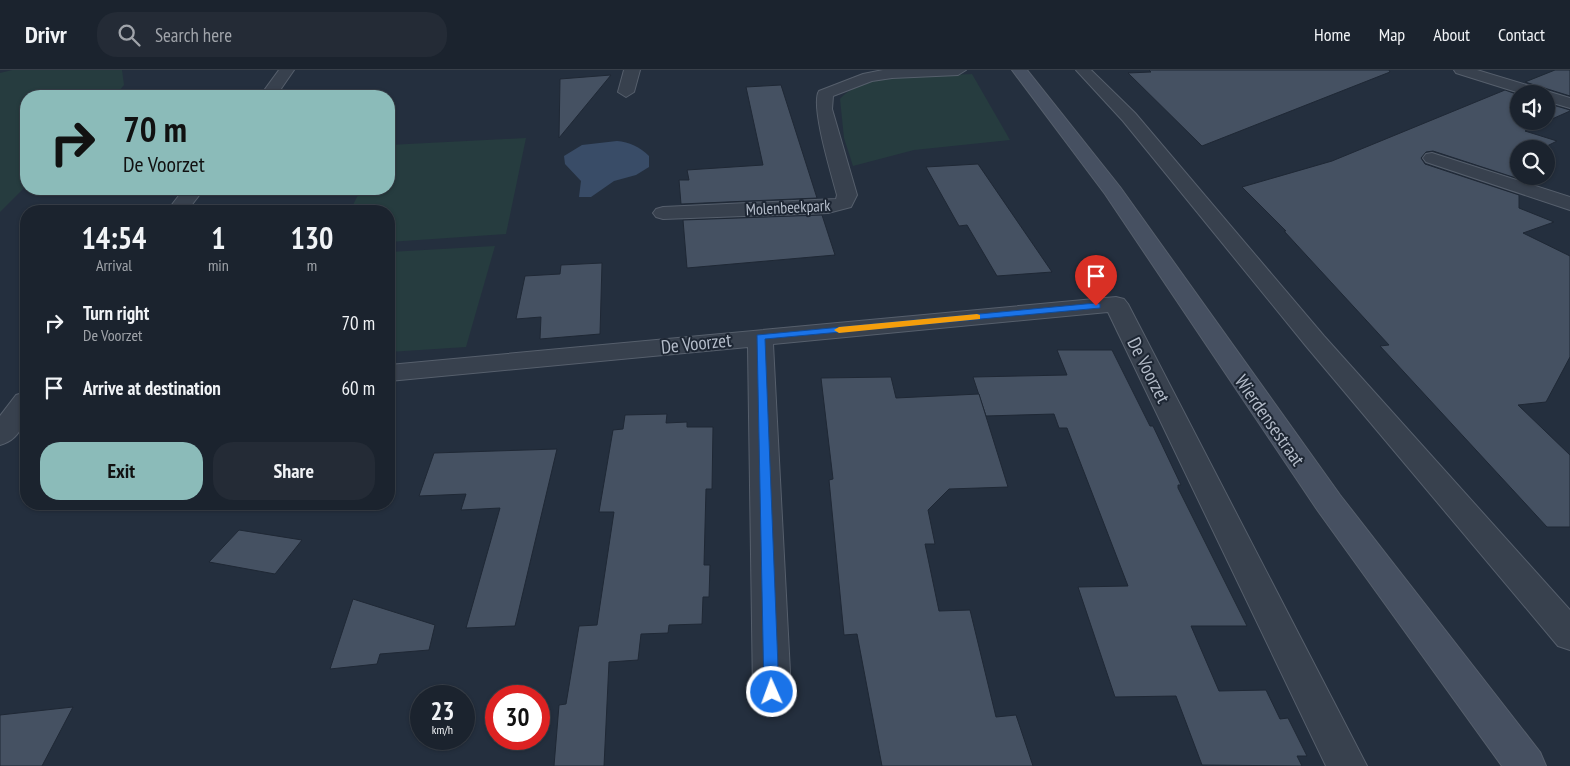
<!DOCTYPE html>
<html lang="en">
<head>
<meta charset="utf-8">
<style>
  body { margin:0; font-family:"PT Sans Narrow",sans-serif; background:#242b36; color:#f1f3f6; height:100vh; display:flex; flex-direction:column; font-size:19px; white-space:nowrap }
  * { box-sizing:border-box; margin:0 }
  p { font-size:16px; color:#a0a4aa }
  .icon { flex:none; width:28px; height:28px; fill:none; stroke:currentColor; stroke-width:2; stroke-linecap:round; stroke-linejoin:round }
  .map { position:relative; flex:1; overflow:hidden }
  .side { position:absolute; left:20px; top:135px; width:375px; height:305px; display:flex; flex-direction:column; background:#1b232e; border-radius:20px; box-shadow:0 1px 4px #0004,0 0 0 1px #39404a }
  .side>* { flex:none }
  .guide { position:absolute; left:20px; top:20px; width:375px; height:105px; border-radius:20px; box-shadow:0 1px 4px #0004,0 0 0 1px #39404a; background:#8bbbb9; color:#111; overflow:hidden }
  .fabs { position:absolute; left:1510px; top:15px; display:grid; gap:10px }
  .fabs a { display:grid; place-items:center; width:45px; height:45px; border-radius:50%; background:#1b232e; box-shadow:0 1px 4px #0004,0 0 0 1px #39404a; font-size:25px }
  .speed { position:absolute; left:410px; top:615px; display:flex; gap:10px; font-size:25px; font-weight:700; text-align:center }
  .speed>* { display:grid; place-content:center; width:65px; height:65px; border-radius:50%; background:#1b232e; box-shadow:0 1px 4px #0004,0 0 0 1px #39404a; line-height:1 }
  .speed small { font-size:12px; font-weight:400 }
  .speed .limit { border:8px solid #d22; background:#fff; color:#111 }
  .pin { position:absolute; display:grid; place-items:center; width:42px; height:42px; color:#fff; margin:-51px -21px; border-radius:50% 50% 50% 0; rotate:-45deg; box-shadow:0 0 5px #0007 }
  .pin .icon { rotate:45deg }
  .me { position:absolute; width:55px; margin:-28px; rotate:358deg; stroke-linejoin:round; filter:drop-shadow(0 0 4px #0008) }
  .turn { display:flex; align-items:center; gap:18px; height:105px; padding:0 20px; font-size:22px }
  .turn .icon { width:65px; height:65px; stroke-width:2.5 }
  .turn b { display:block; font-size:35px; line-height:42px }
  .eta { display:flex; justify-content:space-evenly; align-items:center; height:85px; text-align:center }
  .eta b { font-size:30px; font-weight:700; line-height:35px }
  .primary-button { display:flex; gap:10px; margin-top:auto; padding:10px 20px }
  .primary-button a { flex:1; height:58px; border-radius:20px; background:#8bbbb9; color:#111; font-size:20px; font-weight:700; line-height:58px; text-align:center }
  .primary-button a+a { background:#242b36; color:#f1f3f6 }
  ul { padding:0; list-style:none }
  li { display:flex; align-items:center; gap:15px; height:65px; padding:0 20px }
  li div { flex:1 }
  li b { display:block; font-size:19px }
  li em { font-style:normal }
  header { display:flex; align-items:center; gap:30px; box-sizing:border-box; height:70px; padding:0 25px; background:#1b232e; border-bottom:1px solid #39404a }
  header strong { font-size:24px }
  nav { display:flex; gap:28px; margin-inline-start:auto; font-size:18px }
  .search { width:350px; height:45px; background:#242b36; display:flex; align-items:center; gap:12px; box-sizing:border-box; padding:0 18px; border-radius:20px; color:#a0a4aa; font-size:19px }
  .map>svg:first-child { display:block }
</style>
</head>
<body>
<header>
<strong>Drivr</strong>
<div class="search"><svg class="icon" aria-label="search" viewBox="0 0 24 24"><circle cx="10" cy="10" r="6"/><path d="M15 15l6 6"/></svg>Search here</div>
<nav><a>Home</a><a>Map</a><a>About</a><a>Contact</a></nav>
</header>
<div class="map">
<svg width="1570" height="696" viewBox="0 0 1570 696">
  <rect width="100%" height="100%" fill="#242f3e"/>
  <g fill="#263c3f">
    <polygon points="12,0 122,0 124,15 115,26 26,26 26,116 0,142 0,3"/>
    <path d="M972,4L1010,70L914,80L853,96L844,68L840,29C865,0 936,6 972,4Z"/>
    <polygon points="526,68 506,164 389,172 389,141 350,141 361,119 389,119 389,75"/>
    <polygon points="495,176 466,277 389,282 389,182"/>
  </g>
  <path fill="#394c67" d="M617,71C629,72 640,77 649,86V97L636,105L614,111L591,127H579L581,111L565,94L564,86L582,75Z"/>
  <g fill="#455162" stroke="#1f2835">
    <polygon points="1149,0 1389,0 1390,2 1202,76 1128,3 1151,2"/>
    <polygon points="1555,0 1570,0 1570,26 1525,12"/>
    <polygon points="611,5 559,68 560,9"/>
    <polygon points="781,15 817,128 681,134 679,110 689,110 687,100 763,95 746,17"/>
    <polygon points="1505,20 1519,25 1519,51 1546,51 1546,33 1570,40 1570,41 1525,61 1557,71 1541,79 1519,79 1519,109 1433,81 1426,82 1421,88 1425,94 1519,125 1519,138 1554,152 1523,163 1570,186 1570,287 1546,332 1518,335 1570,385 1570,457 1547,457 1380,276 1389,275 1284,161 1286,161 1242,117 1332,91"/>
    <polygon points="978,94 1052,202 997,206 967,155 959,156 926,97"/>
    <polygon points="822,145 835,185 687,198 683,150"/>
    <polygon points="602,193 600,264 540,269 541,247 516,249 525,206 560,204 561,195"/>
    <polygon points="1057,280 1112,280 1150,356 1153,356 1181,415 1178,415 1178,418 1247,556 1191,556 1219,621 1266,620 1280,649 1288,648 1307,686 1297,686 1302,696 1202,695 1176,626 1115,627 1078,517 1128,516 1067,358 1059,358 1054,344 986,346 973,307 1067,305"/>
    <polygon points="891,307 896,328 979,324 1008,417 949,419 928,440 935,474 925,474 939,541 970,540 996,647 1016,645 1033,696 882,696 857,564 844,565 829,410 833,409 821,308"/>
    <polygon points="667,344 666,353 687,352 687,357 713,357 712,419 706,419 704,495 710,495 709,527 703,527 702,554 669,555 668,563 641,564 638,590 609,592 604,696 554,696 559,635 566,634 579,556 597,555 614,442 599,442 613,360 623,359 625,345"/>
    <polygon points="557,379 515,556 466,558 500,438 461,440 466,424 419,426 434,383"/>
    <polygon points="239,460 302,470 275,504 209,492"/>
    <polygon points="353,529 435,555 429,580 380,584 377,594 330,599"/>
    <polygon points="73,637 42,696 0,696 0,645"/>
  </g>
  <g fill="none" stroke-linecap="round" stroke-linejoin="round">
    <defs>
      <g id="street">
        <polygon points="279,0 294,0 276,26 260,26"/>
        <polygon points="624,0 640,0 634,22 626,27 618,22"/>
        <path d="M883,0H966L958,5L892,8L872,11L833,26L832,39L857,125L851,137L828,143L663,149L656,147L653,143L656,139L663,137L836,129L837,125C832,106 810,35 819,21L863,4Z"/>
        <polygon points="1076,0 1091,0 1135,43 1324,266 1570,540 1570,580 1558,576 1306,276 1123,51"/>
        <polygon points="1454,0 1477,0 1570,28 1570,38 1546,31 1546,24 1523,24 1456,3"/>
        <polygon points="1432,83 1570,127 1570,140 1426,92 1423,88 1426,84"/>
        <polygon points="184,119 204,119 187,141 167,141"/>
        <polygon points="1116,227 1124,229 1128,234 1367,696 1326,696 1108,242 773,274 791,622 785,634 772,639 759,634 753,622 748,277 389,311 389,295"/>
        <path d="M26,322C27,344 25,368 0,375V346L16,325Z"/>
      </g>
      <polygon id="secondary" points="1012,0 1027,0 1120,117 1340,425 1540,682 1546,696 1502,696 1318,441 1105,124"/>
    </defs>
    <use href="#street" stroke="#565f6c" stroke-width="2"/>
    <use href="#secondary" stroke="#565f6c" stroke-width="2"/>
    <use href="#street" fill="#38414e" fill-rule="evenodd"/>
    <use href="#secondary" fill="#465061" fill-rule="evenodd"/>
  </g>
  <polygon fill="#1a73e8" stroke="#114b97" points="1096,233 1100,234 1100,238 765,269 779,622 777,627 772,629 766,627 764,622 757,265"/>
  <polygon fill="#f59e0b" points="977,244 980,245 980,249 839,263 834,260 839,257"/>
  <g text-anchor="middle" stroke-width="4" stroke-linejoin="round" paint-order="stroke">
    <g font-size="16" fill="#b4bcc9" stroke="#1d2633">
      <text transform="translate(788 137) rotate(-3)" y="6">Molenbeekpark</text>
    </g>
    <g font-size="19" fill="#b4bcc9" stroke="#1d2633">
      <text transform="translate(696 273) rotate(-6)" y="7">De Voorzet</text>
      <text transform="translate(1149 300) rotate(63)" y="7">De Voorzet</text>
      <text transform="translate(1270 350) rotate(55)" y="7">Wierdensestraat</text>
    </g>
  </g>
</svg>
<div class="fabs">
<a><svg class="icon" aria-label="sound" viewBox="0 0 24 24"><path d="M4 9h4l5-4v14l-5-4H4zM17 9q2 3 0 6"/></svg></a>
<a><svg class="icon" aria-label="search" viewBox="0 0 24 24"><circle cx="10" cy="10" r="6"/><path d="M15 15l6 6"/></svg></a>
</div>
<div class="speed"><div>23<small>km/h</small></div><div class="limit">30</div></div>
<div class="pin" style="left:1096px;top:236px;background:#d93025"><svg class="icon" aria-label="arrive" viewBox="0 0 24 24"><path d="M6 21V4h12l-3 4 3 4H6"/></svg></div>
<svg class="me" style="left:772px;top:622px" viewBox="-20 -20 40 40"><circle r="17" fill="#1a73e8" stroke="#fff" stroke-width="3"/><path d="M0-11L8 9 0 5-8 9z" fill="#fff"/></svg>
<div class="guide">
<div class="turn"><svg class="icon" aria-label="right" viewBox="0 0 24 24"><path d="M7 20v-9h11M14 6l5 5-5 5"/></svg><div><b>70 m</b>De Voorzet</div></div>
</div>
<section class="side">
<div class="eta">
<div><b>14:54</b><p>Arrival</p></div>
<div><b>1</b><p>min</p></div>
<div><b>130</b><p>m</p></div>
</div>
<ul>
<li><svg class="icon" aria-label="right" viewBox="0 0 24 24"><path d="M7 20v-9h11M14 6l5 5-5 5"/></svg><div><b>Turn right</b><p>De Voorzet</p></div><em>70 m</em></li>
<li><svg class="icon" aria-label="arrive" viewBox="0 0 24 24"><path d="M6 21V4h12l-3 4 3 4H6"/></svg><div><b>Arrive at destination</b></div><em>60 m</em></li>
</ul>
<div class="primary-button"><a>Exit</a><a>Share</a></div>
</section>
</div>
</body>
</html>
